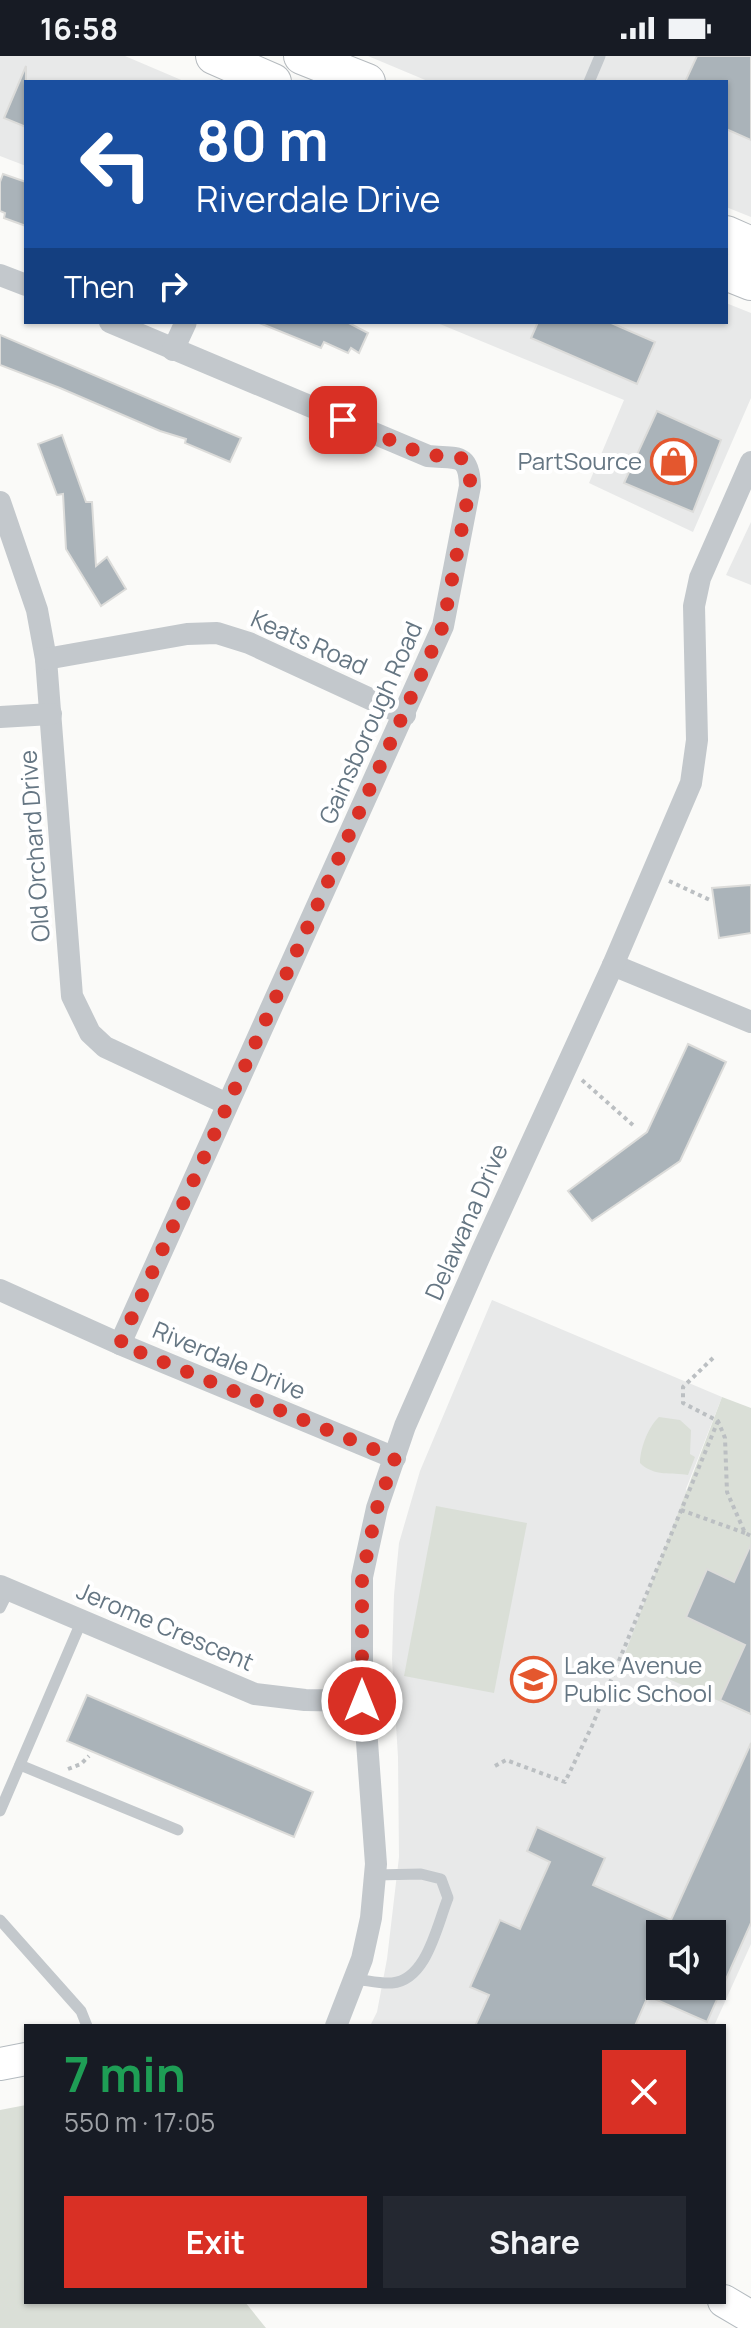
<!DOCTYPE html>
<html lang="en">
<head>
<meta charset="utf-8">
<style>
  body { margin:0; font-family:Manrope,sans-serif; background:#242831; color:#f1f3f6; height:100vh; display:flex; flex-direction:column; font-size:30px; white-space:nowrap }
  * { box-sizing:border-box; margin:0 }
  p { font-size:26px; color:#9ea1a6 }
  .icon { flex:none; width:44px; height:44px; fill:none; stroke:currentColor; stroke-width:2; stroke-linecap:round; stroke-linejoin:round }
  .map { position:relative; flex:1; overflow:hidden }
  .details { position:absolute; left:24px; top:1968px; width:702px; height:280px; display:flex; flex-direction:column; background:#171b24; border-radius:0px; box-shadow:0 2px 6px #0004 }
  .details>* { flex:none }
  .hud { position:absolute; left:24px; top:24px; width:704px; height:244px; border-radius:0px; box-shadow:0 2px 6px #0004; background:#1a4fa0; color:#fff; overflow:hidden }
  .buttons { position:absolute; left:646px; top:1864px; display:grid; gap:16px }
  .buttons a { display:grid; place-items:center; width:80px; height:80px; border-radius:0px; background:#171b24; box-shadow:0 2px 6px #0004; font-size:40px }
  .pin { position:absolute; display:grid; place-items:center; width:68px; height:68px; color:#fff; margin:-34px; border-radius:16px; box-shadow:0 4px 12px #0006 }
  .me { position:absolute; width:88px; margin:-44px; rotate:0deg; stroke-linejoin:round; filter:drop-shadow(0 0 6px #0008) }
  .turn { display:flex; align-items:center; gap:28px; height:168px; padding:0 40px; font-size:36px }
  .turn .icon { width:104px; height:104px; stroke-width:2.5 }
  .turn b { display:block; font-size:56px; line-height:68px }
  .then { display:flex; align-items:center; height:76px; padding:0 40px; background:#0003; gap:16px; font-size:30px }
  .round { display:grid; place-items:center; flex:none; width:84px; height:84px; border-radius:0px; background:#242831 }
  .headline { display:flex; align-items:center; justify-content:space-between; height:136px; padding:0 40px }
  h1 { font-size:48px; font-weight:700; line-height:60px; color:#1e9e55 }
  .button { display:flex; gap:16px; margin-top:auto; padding:16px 40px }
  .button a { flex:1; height:92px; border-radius:0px; background:#d93025; color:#fff; font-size:32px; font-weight:700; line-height:92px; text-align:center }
  .button a+a { background:#242831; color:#f1f3f6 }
  .status { display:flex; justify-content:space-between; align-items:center; height:56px; padding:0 40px; background:#171b24; direction:ltr }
  .status svg { height:22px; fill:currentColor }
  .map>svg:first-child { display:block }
</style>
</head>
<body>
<div class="status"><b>16:58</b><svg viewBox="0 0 49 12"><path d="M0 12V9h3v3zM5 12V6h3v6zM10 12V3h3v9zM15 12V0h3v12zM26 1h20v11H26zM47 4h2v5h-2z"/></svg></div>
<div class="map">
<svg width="751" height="2272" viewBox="0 0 751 2272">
  <rect width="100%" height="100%" fill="#fafaf8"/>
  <g fill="#e8e9e9" fill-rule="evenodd">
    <polygon points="0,0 125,0 186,26 26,26 26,110 0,100"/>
    <polygon points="368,0 751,0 751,161 726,151 726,26 430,26"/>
    <polygon points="726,247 751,257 751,342 693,476 589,427 624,344 435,266 726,266"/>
    <polygon points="751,466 751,529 726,519"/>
    <path d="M492,1244L722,1341L686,1433L751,1658V1888L714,1970H370L377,1956L387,1903L399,1801L398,1701L392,1603L394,1539L399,1487L420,1415ZM660,1878H712V1930H660Z"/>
  </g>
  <g fill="#dadfd7">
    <polygon points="722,1341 751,1352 751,1659 623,1603"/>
    <path d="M659,1361L680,1364L691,1374L690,1398L695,1401L688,1419C672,1416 654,1421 640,1407C640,1393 648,1371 659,1361Z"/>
    <polygon points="436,1450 527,1467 494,1637 404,1620"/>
    <polygon points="26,2049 26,2246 245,2246 266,2272 0,2272 0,2054"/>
  </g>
  <g fill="#aab3b9" stroke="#dcdcda" stroke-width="2" fill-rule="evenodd">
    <polygon points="697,0 751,0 751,84 726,73 726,26 685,26"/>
    <polygon points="26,10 26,71 4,62"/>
    <polygon points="3,118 26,126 26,170 4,162 5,157 0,155 0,126"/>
    <polygon points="257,266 347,266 368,277 359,297 351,292 348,297 324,286 321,292"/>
    <polygon points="538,266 609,266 655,286 637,328 531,282"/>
    <polygon points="0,279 241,382 230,406 185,387 186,383 160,375 60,332 0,309"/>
    <polygon points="657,355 721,384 693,456 624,427"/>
    <polygon points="62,379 86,446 92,446 96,510 107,501 126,533 101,550 66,493 63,438 57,439 38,388"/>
    <polygon points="751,829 751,877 719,882 712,832"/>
    <polygon points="688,988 726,1006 680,1105 592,1165 568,1135 647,1076"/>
    <polygon points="751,1488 751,1658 720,1644 745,1589 686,1561 707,1513 734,1526"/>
    <polygon points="87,1639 313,1736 294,1781 67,1685"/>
    <path d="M751,1687V1867L707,1966L648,1940L635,1970H475L489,1939L470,1931L500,1864L520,1873L550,1806L527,1795L537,1771L605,1802L593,1829L671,1864ZM660,1878H712V1930H660Z"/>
  </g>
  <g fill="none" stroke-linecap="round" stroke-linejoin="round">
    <defs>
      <g id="secondary">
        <polyline points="0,2008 26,2003"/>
        <polyline points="724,2245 751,2261"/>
      </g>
      <g id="primary">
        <polyline points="214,0 273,26"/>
        <polyline points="302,0 367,26"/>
        <polyline points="726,178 751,189"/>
        <polyline points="726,216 751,226"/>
      </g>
    </defs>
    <use href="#secondary" stroke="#b3babf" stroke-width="34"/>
    <use href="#primary" stroke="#b5babe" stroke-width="38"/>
    <g stroke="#bbbfc2" stroke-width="4" stroke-dasharray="4 4" stroke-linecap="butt">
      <polyline points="669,825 710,844"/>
      <polyline points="582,1024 634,1070"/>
      <polyline points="713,1302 683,1331 683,1347 718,1365 725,1382 727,1436 745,1477 751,1480"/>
      <polyline points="681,1454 745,1477"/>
      <polyline points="495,1710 506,1704 565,1726 592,1670 718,1365"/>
      <polyline points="68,1713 81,1708 89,1700"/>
    </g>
    <g stroke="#c3c8cc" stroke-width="11">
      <polyline points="589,26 600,0"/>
      <polyline points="0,1552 9,1534"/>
      <polyline points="20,1709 178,1774"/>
      <polyline points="0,1755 82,1564"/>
      <polyline points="0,1864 81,1955 87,1970"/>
      <path d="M354,1923C366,1924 380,1928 392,1927C427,1924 437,1869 448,1842L441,1823L421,1818L375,1819"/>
    </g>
    <g stroke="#c3c8cc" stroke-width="22">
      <polyline points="0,219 26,229"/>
      <path d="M110,266L428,400C455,403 469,395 470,430L443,570L120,1288"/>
      <polyline points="173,294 186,266"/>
      <polyline points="0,446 37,554 46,603 72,940 90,977 105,991 227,1048"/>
      <polyline points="46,603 187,578 217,577 249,587 405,659"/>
      <polyline points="0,661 51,658"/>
      <polyline points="613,909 751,966"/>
      <polyline points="0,1234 120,1288 395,1402"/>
      <polyline points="0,1530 255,1638 305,1644 362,1645"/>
      <polyline points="336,1970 362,1903 371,1862 376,1808 362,1618 362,1521 377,1452 405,1370 482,1195 613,909 691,727 697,684 694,550 700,522 751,406"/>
    </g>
    <use href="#secondary" stroke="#fff" stroke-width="32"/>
    <use href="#primary" stroke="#fff" stroke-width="36"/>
  </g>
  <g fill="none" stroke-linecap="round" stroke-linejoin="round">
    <polyline stroke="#d93025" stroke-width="14" stroke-dasharray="0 25.2" points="343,364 428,400 450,399 461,402 470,414 470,430 443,570 120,1288 395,1402 377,1452 362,1521 362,1645"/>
  </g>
  <defs>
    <symbol id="shop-ring" viewBox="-11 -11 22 22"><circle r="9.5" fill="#fff" stroke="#e4572e" stroke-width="1.5"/><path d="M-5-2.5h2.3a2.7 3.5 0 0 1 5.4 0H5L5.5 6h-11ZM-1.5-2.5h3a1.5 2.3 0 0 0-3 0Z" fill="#e4572e"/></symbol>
    <symbol id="school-ring" viewBox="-11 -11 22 22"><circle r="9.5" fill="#fff" stroke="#e4572e" stroke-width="1.5"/><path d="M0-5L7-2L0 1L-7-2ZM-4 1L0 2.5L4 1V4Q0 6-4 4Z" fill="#e4572e"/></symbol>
  </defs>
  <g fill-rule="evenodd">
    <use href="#shop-ring" x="648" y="380" width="51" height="51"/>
    <use href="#school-ring" x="508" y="1598" width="51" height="51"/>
  </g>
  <g text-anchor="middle" stroke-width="8" stroke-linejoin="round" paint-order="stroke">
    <g font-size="24" fill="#657683" stroke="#fff" text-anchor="end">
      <text x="642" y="414">PartSource</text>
      <text x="564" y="1618" text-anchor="start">Lake Avenue<tspan x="564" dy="28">Public School</tspan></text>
    </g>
    <g font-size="24" fill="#657683" stroke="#fff">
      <text transform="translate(309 587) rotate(24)" y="8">Keats Road</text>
      <text transform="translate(371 667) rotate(-66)" y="8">Gainsborough Road</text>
      <text transform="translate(35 790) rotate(-94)" y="8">Old Orchard Drive</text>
      <text transform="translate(467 1166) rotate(-66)" y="8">Delawana Drive</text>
      <text transform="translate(229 1305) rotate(23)" y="8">Riverdale Drive</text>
      <text transform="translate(165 1571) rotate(23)" y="8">Jerome Crescent</text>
    </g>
  </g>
</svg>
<div class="buttons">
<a><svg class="icon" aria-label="sound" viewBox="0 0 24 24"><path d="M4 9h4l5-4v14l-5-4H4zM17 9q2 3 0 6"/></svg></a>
</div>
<div class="pin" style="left:343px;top:364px;background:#d93025"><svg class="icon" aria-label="arrive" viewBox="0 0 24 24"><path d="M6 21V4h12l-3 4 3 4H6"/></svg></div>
<svg class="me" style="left:362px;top:1645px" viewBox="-20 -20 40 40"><circle r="17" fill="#d93025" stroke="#fff" stroke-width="3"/><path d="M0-11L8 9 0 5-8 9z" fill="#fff"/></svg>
<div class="hud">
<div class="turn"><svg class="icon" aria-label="left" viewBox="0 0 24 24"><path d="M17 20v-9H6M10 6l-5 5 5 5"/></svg><div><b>80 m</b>Riverdale Drive</div></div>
<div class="then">Then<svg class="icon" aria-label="right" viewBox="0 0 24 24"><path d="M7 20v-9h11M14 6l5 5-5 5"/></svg></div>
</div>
<section class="details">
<div class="headline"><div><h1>7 min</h1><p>550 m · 17:05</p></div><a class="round" style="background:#d93025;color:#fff"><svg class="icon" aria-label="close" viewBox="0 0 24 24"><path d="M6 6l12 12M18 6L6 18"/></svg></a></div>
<div class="button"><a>Exit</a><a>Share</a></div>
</section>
</div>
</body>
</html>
